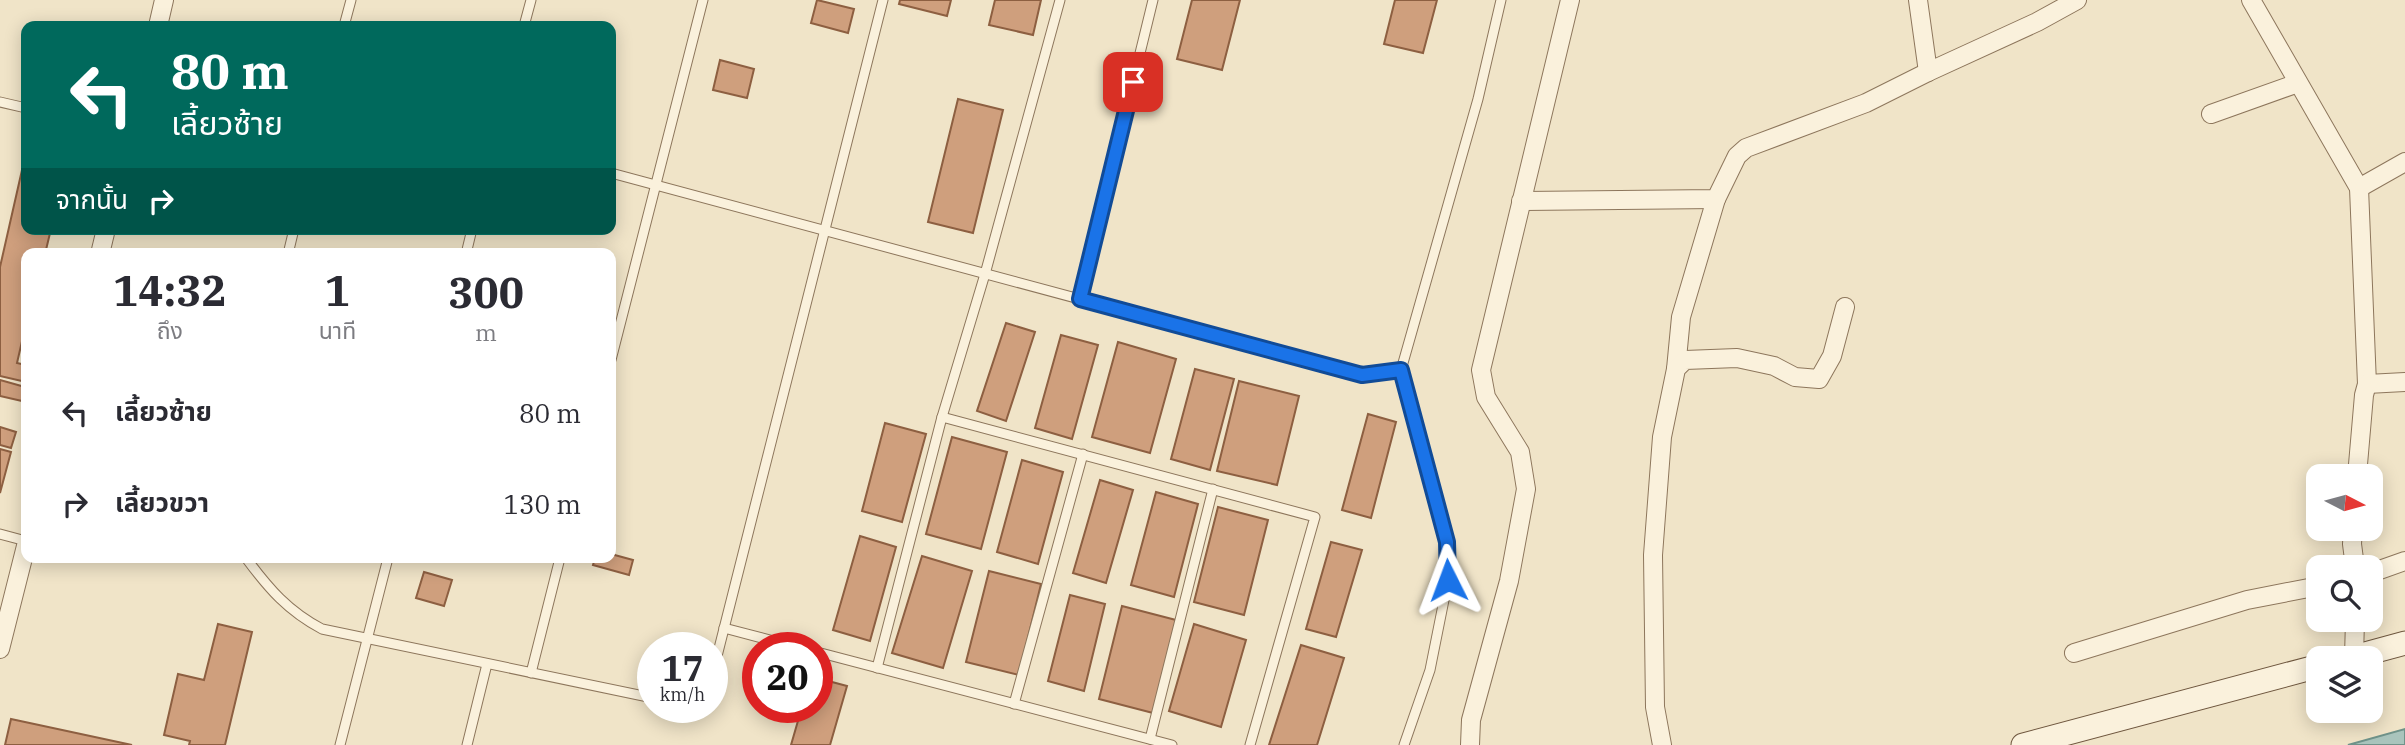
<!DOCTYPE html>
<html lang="th">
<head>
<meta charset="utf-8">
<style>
  body { margin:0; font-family:"IBM Plex Serif","Noto Sans Thai",serif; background:#f7f7f7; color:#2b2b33; height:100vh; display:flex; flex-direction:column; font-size:26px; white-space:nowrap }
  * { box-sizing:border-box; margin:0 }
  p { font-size:23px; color:#7c7c81 }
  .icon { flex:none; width:38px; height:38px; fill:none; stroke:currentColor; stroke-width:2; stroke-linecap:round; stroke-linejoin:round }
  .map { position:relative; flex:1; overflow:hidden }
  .drawer { position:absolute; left:21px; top:248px; width:595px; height:315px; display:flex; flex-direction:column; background:#fff; border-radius:14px; box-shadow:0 4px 18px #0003 }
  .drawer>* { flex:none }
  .top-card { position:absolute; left:21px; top:21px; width:595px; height:214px; border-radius:14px; box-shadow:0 4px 18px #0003; background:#00695c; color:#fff; overflow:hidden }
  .needle { width:46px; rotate:96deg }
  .tools { position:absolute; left:2306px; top:464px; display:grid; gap:14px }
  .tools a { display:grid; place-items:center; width:77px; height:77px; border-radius:14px; background:#fff; box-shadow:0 4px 18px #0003; font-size:35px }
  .speed { position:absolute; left:637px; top:632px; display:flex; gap:14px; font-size:35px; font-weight:700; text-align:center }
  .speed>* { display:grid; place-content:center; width:91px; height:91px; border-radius:50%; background:#fff; box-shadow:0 4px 18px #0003; line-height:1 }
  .speed small { font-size:18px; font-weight:400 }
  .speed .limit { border:10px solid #d22; background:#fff; color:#111 }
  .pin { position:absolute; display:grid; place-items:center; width:60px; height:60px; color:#fff; margin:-30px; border-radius:14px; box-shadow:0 4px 10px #0006 }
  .me { position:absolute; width:77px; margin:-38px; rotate:357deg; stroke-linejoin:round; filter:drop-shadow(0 0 5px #0008) }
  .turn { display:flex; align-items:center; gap:24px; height:147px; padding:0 35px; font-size:32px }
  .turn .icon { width:91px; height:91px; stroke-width:2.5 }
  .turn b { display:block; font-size:49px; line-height:60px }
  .then { display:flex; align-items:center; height:66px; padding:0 35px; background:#0003; gap:14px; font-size:26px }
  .eta { display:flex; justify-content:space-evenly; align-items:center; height:119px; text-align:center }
  .eta b { font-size:42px; font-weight:800; line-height:49px }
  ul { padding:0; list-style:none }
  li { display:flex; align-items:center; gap:21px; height:91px; padding:0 35px }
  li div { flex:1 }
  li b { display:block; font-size:26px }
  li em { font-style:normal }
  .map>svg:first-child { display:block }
</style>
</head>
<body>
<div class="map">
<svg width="2405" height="745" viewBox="0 0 2405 745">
  <rect width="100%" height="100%" fill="#f0e4c8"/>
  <polygon fill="#a9c4bc" stroke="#6f938a" stroke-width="2" points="2405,729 2405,745 2348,745"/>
  <g fill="#cf9f7d" stroke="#8d5f41" stroke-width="2">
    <polygon points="817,0 854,9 848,33 811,23"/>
    <polygon points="900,0 951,0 947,16 899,4"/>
    <polygon points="995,0 1041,0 1033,35 989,25"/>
    <polygon points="1192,0 1240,0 1222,70 1177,59"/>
    <polygon points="1395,0 1437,0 1423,53 1384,44"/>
    <polygon points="720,60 754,69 747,98 713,90"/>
    <polygon points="958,99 1003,110 973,233 928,222"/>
    <polygon points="22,170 26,171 26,229 51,229 45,254 26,254 26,324 17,363 26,365 26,382 0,376 0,267"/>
    <polygon points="1006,323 1035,332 1006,421 977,411"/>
    <polygon points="1061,335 1098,345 1072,439 1035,428"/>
    <polygon points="1118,342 1176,359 1150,453 1092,437"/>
    <polygon points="1195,369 1234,379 1210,470 1171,459"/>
    <polygon points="0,380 25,387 22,401 0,396"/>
    <polygon points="1239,381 1299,396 1277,485 1217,471"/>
    <polygon points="1368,414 1396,422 1371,518 1342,510"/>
    <polygon points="885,423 926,434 902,522 862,511"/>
    <polygon points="0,427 16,432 11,448 0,445"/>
    <polygon points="952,437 1007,452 981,549 926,534"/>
    <polygon points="0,449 11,452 0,493"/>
    <polygon points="1022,460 1063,472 1038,564 997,552"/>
    <polygon points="1100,480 1133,490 1106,583 1073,573"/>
    <polygon points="1156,492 1198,504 1174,597 1131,585"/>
    <polygon points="1218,507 1268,520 1244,615 1194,602"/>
    <polygon points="860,536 896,547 870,641 833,630"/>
    <polygon points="1331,542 1362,550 1336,637 1306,629"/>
    <polygon points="611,554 633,560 629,575 593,565 595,558 611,558"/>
    <polygon points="922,556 972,571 943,668 892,653"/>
    <polygon points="989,571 1041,584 1019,675 966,662"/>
    <polygon points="424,572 452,580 444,606 416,598"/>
    <polygon points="1070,595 1105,604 1084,691 1048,681"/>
    <polygon points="1122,606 1176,620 1153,713 1099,699"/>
    <polygon points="218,624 252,632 225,745 189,745 190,741 164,735 178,674 204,680"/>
    <polygon points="1194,624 1246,640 1221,727 1169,711"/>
    <polygon points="1301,645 1344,658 1317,745 1269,745"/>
    <polygon points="817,678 847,686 830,745 791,745 802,707 817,707"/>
    <polygon points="11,719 132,745 5,745"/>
  </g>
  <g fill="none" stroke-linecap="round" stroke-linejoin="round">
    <defs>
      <g id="service">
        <polyline points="344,26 351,0"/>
        <polyline points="524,26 531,0"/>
        <polyline points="0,102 26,108"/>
        <polyline points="611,173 1362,375 1401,370"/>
        <polyline points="288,254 294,229"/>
        <polyline points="466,254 472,229"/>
        <polyline points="1080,299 1153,0"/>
        <polyline points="611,360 703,0"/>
        <polyline points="942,417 1315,517 1250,745"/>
        <polyline points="0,534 26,541"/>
        <path d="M246,558C269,589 288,611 322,629L653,698"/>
        <polyline points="724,628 800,648"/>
        <polyline points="817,652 1172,745"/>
        <polyline points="877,668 942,417 985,274 1060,0"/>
        <polyline points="531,673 560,558"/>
        <polyline points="712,676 883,0"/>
        <polyline points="1014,704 1083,454"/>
        <polyline points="694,707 704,709 705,707"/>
        <polyline points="1150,739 1213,489"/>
        <polyline points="340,745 388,558"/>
        <polyline points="467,745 487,664"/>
        <polyline points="1404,745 1430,670 1448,580 1447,542 1401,370 1478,99 1501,0"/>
      </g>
      <g id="minor">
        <polyline points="1918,0 1928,72"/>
        <polyline points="2251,0 2359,188 2367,384 2364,395 2357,476"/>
        <polyline points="158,26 164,0"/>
        <polyline points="2211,114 2298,83"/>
        <polyline points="2359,188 2405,162"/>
        <polyline points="1521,201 1716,199 1737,156 1746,148 1866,103 1928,72 2037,22 2077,0"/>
        <polyline points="100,254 106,229"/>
        <polyline points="1676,369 1681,317 1716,199"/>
        <polyline points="2367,384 2405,382"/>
        <polyline points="2353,528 2352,544 2355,567"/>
        <polyline points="2371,573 2405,561"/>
        <polyline points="0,649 26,546"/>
        <polyline points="2074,653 2247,600 2319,586"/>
        <polyline points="2354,657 2355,620"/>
        <polyline points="1470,745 1471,720 1509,581 1526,489 1520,452 1486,397 1481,370 1570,0"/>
        <polyline points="1662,745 1655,707 1653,555 1662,437 1676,369 1685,360 1737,358 1774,366 1795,377 1819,379 1832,356 1845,307"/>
      </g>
      <g id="secondary">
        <polyline points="2350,658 2405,643"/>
        <polyline points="2023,745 2319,666"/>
      </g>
    </defs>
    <use href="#service" stroke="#8d765c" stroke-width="11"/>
    <use href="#minor" stroke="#8d765c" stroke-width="20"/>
    <use href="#secondary" stroke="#6f573f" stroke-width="25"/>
    <use href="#service" stroke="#faf1dc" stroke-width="9"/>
    <use href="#minor" stroke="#faf1dc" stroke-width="18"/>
    <use href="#secondary" stroke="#faf1dc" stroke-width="23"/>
  </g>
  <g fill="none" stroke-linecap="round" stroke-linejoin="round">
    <defs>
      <polyline id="route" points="1133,82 1080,299 1362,375 1401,370 1447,542 1448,580"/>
    </defs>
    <use href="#route" stroke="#114b97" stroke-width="18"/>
    <use href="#route" stroke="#1a73e8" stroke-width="12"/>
  </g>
</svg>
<div class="tools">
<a><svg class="needle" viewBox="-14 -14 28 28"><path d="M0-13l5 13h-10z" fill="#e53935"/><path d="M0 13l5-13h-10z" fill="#7c7c81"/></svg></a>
<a><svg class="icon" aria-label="search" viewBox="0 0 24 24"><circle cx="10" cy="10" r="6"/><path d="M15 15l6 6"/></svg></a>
<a><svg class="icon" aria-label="layers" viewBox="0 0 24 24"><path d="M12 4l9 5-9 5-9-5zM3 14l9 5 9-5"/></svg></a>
</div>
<div class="speed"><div>17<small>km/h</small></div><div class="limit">20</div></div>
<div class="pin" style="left:1133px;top:82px;background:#d93025"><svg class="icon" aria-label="arrive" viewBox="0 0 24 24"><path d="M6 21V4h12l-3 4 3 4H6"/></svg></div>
<svg class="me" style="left:1448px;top:580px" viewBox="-20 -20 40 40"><path d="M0-17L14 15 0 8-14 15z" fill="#1a73e8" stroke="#fff" stroke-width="4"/></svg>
<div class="top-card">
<div class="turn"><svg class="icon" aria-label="left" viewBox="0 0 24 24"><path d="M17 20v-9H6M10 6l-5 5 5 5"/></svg><div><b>80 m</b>เลี้ยวซ้าย</div></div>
<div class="then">จากนั้น<svg class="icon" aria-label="right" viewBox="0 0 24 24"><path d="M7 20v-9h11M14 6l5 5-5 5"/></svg></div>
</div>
<section class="drawer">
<div class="eta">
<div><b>14:32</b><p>ถึง</p></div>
<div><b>1</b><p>นาที</p></div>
<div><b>300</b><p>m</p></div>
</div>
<ul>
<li><svg class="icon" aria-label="left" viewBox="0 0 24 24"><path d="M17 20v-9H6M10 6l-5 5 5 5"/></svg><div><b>เลี้ยวซ้าย</b></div><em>80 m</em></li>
<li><svg class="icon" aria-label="right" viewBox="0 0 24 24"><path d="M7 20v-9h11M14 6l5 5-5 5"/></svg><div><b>เลี้ยวขวา</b></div><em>130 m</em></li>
</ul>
</section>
</div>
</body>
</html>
